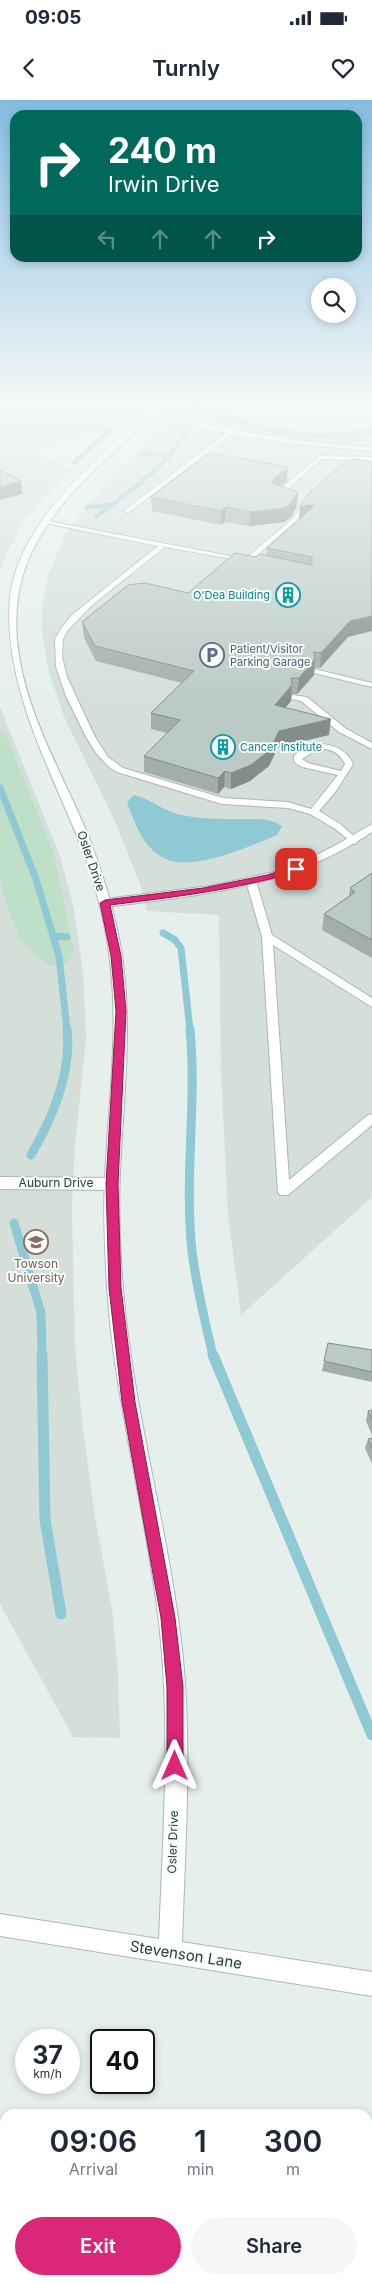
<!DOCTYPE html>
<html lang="en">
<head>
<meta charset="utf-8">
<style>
  body { margin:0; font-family:Inter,sans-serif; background:#f6f6f7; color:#1f2937; height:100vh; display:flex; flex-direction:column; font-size:19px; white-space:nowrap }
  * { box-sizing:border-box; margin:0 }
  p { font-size:16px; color:#747a83 }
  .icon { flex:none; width:28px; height:28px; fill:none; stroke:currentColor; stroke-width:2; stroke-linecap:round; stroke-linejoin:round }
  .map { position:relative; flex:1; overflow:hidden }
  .drawer { position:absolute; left:0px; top:2009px; width:372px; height:176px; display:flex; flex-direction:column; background:#fff; border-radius:15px 15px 0 0; box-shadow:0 2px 8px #0003 }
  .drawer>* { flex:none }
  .guide { position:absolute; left:10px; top:10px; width:352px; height:152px; border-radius:15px; box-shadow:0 2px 8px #0003; background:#00695c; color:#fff; overflow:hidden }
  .fabs { position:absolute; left:311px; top:178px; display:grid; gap:10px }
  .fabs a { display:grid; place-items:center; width:45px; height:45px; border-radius:50%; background:#fff; box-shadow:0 2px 8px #0003; font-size:25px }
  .speed { position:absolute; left:15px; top:1929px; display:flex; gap:10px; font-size:25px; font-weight:700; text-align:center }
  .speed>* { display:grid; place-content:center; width:65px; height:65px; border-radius:50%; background:#fff; box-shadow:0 2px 8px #0003; line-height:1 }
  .speed small { font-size:12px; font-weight:400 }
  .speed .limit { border:2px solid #111; border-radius:8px; background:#fff; color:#111 }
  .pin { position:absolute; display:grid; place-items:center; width:42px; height:42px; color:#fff; margin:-21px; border-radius:10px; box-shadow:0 2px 8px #0006 }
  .me { position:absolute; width:55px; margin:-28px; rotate:0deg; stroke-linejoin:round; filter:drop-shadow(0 0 4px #0008) }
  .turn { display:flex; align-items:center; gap:18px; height:105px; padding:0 15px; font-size:22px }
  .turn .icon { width:65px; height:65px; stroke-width:2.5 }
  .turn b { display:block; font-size:35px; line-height:42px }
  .lanes { display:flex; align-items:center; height:48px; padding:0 15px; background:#0003; justify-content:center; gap:25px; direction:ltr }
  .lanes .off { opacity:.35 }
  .eta { display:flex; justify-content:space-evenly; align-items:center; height:85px; text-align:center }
  .eta b { font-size:30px; font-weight:600; line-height:35px }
  .button { display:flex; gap:10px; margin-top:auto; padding:10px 15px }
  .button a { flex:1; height:58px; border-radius:30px; background:#db2777; color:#fff; font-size:20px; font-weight:600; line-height:58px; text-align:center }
  .button a+a { background:#f6f6f7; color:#1f2937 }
  .status { display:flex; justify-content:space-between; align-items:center; height:35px; padding:0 25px; background:#fff; direction:ltr }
  .status svg { height:14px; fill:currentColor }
  header { display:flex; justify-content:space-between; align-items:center; height:65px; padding:0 15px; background:#fff; font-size:22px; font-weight:600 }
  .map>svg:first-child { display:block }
</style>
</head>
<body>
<div class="status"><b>09:05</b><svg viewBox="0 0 49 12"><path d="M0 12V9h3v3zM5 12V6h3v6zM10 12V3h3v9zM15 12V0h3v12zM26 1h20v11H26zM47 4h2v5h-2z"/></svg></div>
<header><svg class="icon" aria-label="back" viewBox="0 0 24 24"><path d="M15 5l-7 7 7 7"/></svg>Turnly<svg class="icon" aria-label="heart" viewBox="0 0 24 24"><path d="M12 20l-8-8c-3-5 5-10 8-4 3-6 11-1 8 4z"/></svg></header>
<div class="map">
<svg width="372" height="2184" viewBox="0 0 372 2184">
  <rect width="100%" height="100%" fill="#e6efeb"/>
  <g fill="#d4dfda">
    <polygon points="0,301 146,301 122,327 32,349 71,371 37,404 22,424 4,459 0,473"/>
    <polygon points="187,301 238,301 188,311 291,333 372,334 372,1097 241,1215 228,1114 221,972 219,815 147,811 140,784 115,721 65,619 48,569 42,533 42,510 48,476 65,435 108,378 177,314"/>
    <polygon points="0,607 60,756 74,809 83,871 86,939 75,1046 72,1108 75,1248 83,1329 95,1417 113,1515 118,1575 120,1638 73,1637 0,1504"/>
  </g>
  <g fill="#bfe0c8">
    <polygon points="192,302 200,302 201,306 213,311 291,329 372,330 372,336 291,336 235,326 186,315"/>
    <polygon points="0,628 8,640 54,754 74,851 68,863 50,866 41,860 20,840 7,807 0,780"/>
  </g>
  <path fill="#8ec9d4" d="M134,695C148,698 158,707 172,712C192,720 227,719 249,719C261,719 271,719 282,726L277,735C251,746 191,773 164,758C143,748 134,721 127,702Z"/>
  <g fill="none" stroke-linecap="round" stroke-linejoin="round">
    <g stroke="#8ec9d4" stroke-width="4.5">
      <polyline points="197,301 198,311"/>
      <path d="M194,309C225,318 256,329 287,334C311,337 337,334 360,340"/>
      <polyline points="121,318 124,311"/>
      <polyline points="348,334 372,332"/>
      <polyline points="143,353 169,357"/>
      <polyline points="74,363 111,328"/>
      <polyline points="87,407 111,405"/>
      <path d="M96,417C129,391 164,370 185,333"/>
    </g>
    <g stroke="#8ec9d4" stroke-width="7">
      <polyline points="0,688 36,779 59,856 67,930"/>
      <polyline points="163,833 175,840 181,848 190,930"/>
      <polyline points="53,836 67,837"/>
    </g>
    <g stroke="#8ec9d4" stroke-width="9">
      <path d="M190,929C197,1002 184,1077 192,1151C196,1186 205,1221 213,1256"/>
      <path d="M31,1055C52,1019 72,972 67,929"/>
      <polyline points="14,1123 41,1213 42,1256"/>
    </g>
    <g stroke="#8ec9d4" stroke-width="11">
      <polyline points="42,1255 45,1420 61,1514"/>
      <polyline points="213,1255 372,1635"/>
    </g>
    <defs>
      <g id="lane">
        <path d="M152,311C226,331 296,342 372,347V351L288,343L232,334L129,412H125V410L226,333L150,314Z"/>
        <polygon points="319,356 372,357 372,361 322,359 279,396 279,398 273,397 273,395"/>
        <path d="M306,399L311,400L297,420L249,462L165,447L92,505L68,530L63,539L62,557L67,577L95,637L108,657L123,668L223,698L288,702L311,709L338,675L302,667L294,662V656C311,638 343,641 353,664L336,691L319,711L340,724L357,739V743L354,744L334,728L310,714L288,708L222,704L117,672L109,667L97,654L86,637L66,596L56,567L55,539L62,527L72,515L158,446L45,423L42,421L43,420L245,459L293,418ZM326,649C336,651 341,656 345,664L341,671L308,663L302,659L314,651Z"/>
        <polygon points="314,569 372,583 372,587 314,573"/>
        <polygon points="291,595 307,597 345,628 372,643 372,649 339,632 301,601 291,599"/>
        <polygon points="251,778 256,781 272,835 372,898 372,907 273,845 289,1080 368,1015 372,1014 372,1025 288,1095 280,1095 278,1092 262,837 246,781"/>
      </g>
      <g id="street">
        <polygon points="117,301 127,301 155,313 150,314"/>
        <path d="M372,724V732C289,788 202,795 105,807L99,803L105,799L210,786L274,772L307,760L338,744Z"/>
        <polygon points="0,1077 112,1078 117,1080 119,1084 117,1088 112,1090 0,1089"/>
      </g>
      <path id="secondary" d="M160,301H167C113,358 35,408 19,491C4,576 54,655 86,730C102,770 115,812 122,855C133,928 123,1001 120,1074C118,1112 120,1150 123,1188C133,1313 170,1433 183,1558C192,1652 185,1748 182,1842L372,1872V1896L0,1836V1814L159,1839C163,1733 171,1628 159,1523C146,1409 114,1300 107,1186C105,1151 103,1115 105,1080C108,1004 120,929 109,853C103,811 91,768 74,729C43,654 0,573 11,489C28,408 104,356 160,301Z"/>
    </defs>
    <use href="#lane" stroke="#a8b8b2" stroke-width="2"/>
    <use href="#street" stroke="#a8b8b2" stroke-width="2"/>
    <use href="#secondary" stroke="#a4bbb3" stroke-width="2"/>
    <use href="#lane" fill="#fff" fill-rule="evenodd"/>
    <use href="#street" fill="#fff" fill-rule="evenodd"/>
    <use href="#secondary" fill="#fff" fill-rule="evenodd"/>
  </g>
  <g fill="#a1aea9">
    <polygon points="287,381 281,386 297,406 291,417 284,422 249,426 225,422 221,425 152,411 151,397"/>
    <polygon points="300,406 348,537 320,568 315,568 314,575 297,594 292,594 291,601 285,608 329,635 278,647 269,666 250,681 231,689 224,687 218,694 144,672 144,656 167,633 151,629 151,613 182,583 96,561 84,538 82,522 188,493 256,457 266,455 267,448 299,419"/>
    <polygon points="372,773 372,858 322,830 324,814 349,796 350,788"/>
    <polygon points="328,1243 372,1250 372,1282 322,1271"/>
    <polygon points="372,1310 372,1335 366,1321 368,1311"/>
    <polygon points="372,1338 372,1364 365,1348 368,1339"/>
  </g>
  <g fill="#838d89">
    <polygon points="288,367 287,381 272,394 271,397 273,380"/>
    <polygon points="21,381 22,394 0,400 0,387"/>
    <polygon points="298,392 297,406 291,417 284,422 249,426 250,412"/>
    <polygon points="315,405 299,421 300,406"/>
    <polygon points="226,407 225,422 221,425 221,411"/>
    <polygon points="372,516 372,531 348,537 320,568 321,553 350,521"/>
    <polygon points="315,559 314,575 297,594 299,578"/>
    <polygon points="292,585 291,601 274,621 275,605"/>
    <polygon points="331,619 329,635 278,647 269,666 250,681 231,689 231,673 279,631"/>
    <polygon points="225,671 224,687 218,694 218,678"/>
  </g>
  <g fill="#bbcac4" stroke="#838d89">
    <polygon points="210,353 288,367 273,380 272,383 298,392 291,403 285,408 250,412 226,407 221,411 151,397"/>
    <polygon points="357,359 372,362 372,516 350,521 321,553 314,552 315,559 299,578 291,578 292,585 275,605 331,619 279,631 270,650 251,665 231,673 225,671 218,678 144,656 180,620 151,613 194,571 95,546 82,522 128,485 145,483 188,493 235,453 256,457 260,454 312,465 312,457 267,448 315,405 300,406 310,392 347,360"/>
    <polygon points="0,370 21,381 0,387"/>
    <polygon points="372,773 372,840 324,814 355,792 350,788"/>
    <polygon points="328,1243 372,1250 372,1272 324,1261"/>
    <polygon points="372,1310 372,1320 368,1311"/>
    <polygon points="372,1338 372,1348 368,1339"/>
    <polygon points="227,2180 251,2180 251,2184 249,2184"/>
  </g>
  <linearGradient id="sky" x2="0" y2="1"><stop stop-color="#84bce0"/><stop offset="0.5" stop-color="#f4f8f6"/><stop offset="1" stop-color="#f4f8f6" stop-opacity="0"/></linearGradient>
  <rect width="372" height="607" fill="url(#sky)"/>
  <path fill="#db2777" stroke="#8e194d" d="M296,766L299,767V771C237,790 174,797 110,805L121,856L126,911L118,1084L121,1188L135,1302L175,1518L183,1587V1666L181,1672L175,1674L170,1672L167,1666V1587L161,1518L122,1302L109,1188L106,1084L116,911L111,856L100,803L105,800L203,788L267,775Z"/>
  <defs>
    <symbol id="building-ring" viewBox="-11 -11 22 22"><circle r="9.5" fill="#f7fbf9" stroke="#0f9aa8" stroke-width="1.5"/><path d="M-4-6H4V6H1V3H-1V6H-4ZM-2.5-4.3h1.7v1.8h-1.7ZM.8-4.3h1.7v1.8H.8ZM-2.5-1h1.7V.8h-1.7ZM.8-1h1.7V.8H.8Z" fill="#0f9aa8"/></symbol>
    <symbol id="parking-ring" viewBox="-11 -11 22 22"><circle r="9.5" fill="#f7fbf9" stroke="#5c6f8a" stroke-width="1.5"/><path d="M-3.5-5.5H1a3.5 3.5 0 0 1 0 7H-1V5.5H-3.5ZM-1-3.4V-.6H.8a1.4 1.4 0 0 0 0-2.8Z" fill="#5c6f8a"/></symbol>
    <symbol id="university-ring" viewBox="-11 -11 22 22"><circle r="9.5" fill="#f7fbf9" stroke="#8d6e63" stroke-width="1.5"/><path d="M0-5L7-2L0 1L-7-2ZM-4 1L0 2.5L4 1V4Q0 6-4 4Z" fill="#8d6e63"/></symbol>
  </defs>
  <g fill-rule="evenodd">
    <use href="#building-ring" x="274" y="481" width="28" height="28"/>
    <use href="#parking-ring" x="198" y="541" width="28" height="28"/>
    <use href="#building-ring" x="209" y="633" width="28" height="28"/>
    <use href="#university-ring" x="22" y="1128" width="28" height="28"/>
  </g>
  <g text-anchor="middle" stroke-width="4" stroke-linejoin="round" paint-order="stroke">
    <g font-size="11" fill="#0d838f" stroke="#f7fbf9" text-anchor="end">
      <text x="270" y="499">O'Dea Building</text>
      <text x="240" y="651" text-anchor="start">Cancer Institute</text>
    </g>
    <g font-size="11" fill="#4e5e75" stroke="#f7fbf9" text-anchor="start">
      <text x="230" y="553">Patient/Visitor<tspan x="230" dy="13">Parking Garage</tspan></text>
    </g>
    <g font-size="12" fill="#24423a" stroke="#f7fbf9">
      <text transform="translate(91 761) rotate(71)" y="4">Osler Drive</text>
      <text x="56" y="1087">Auburn Drive</text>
      <text transform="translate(173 1742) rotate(-88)" y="4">Osler Drive</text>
    </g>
    <g font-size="12" fill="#785e54" stroke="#f7fbf9">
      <text x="36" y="1168">Towson<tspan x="36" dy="14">University</tspan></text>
    </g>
    <g font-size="15" fill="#24423a" stroke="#f7fbf9">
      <text transform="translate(186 1855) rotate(9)" y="5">Stevenson Lane</text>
    </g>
  </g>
</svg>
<div class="fabs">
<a><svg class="icon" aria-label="search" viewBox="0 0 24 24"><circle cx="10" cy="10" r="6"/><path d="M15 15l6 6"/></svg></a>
</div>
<div class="speed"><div>37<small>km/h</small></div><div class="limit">40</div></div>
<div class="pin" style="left:296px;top:769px;background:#d93025"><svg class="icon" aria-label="arrive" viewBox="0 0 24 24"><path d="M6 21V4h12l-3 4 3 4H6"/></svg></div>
<svg class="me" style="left:175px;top:1666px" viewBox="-20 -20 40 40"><path d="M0-17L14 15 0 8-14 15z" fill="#db2777" stroke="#fff" stroke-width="4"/></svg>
<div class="guide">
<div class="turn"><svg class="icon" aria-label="right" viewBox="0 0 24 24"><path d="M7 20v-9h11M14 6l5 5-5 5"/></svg><div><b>240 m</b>Irwin Drive</div></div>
<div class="lanes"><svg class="icon off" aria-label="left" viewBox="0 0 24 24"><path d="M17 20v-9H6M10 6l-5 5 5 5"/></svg><svg class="icon off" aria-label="ahead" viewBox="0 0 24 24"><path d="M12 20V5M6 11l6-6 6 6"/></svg><svg class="icon off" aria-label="ahead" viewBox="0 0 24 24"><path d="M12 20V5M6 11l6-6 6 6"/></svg><svg class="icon" aria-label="right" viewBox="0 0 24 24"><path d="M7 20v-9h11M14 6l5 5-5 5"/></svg></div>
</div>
<section class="drawer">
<div class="eta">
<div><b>09:06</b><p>Arrival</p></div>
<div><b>1</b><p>min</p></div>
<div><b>300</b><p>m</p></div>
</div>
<div class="button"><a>Exit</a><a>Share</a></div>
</section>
</div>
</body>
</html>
